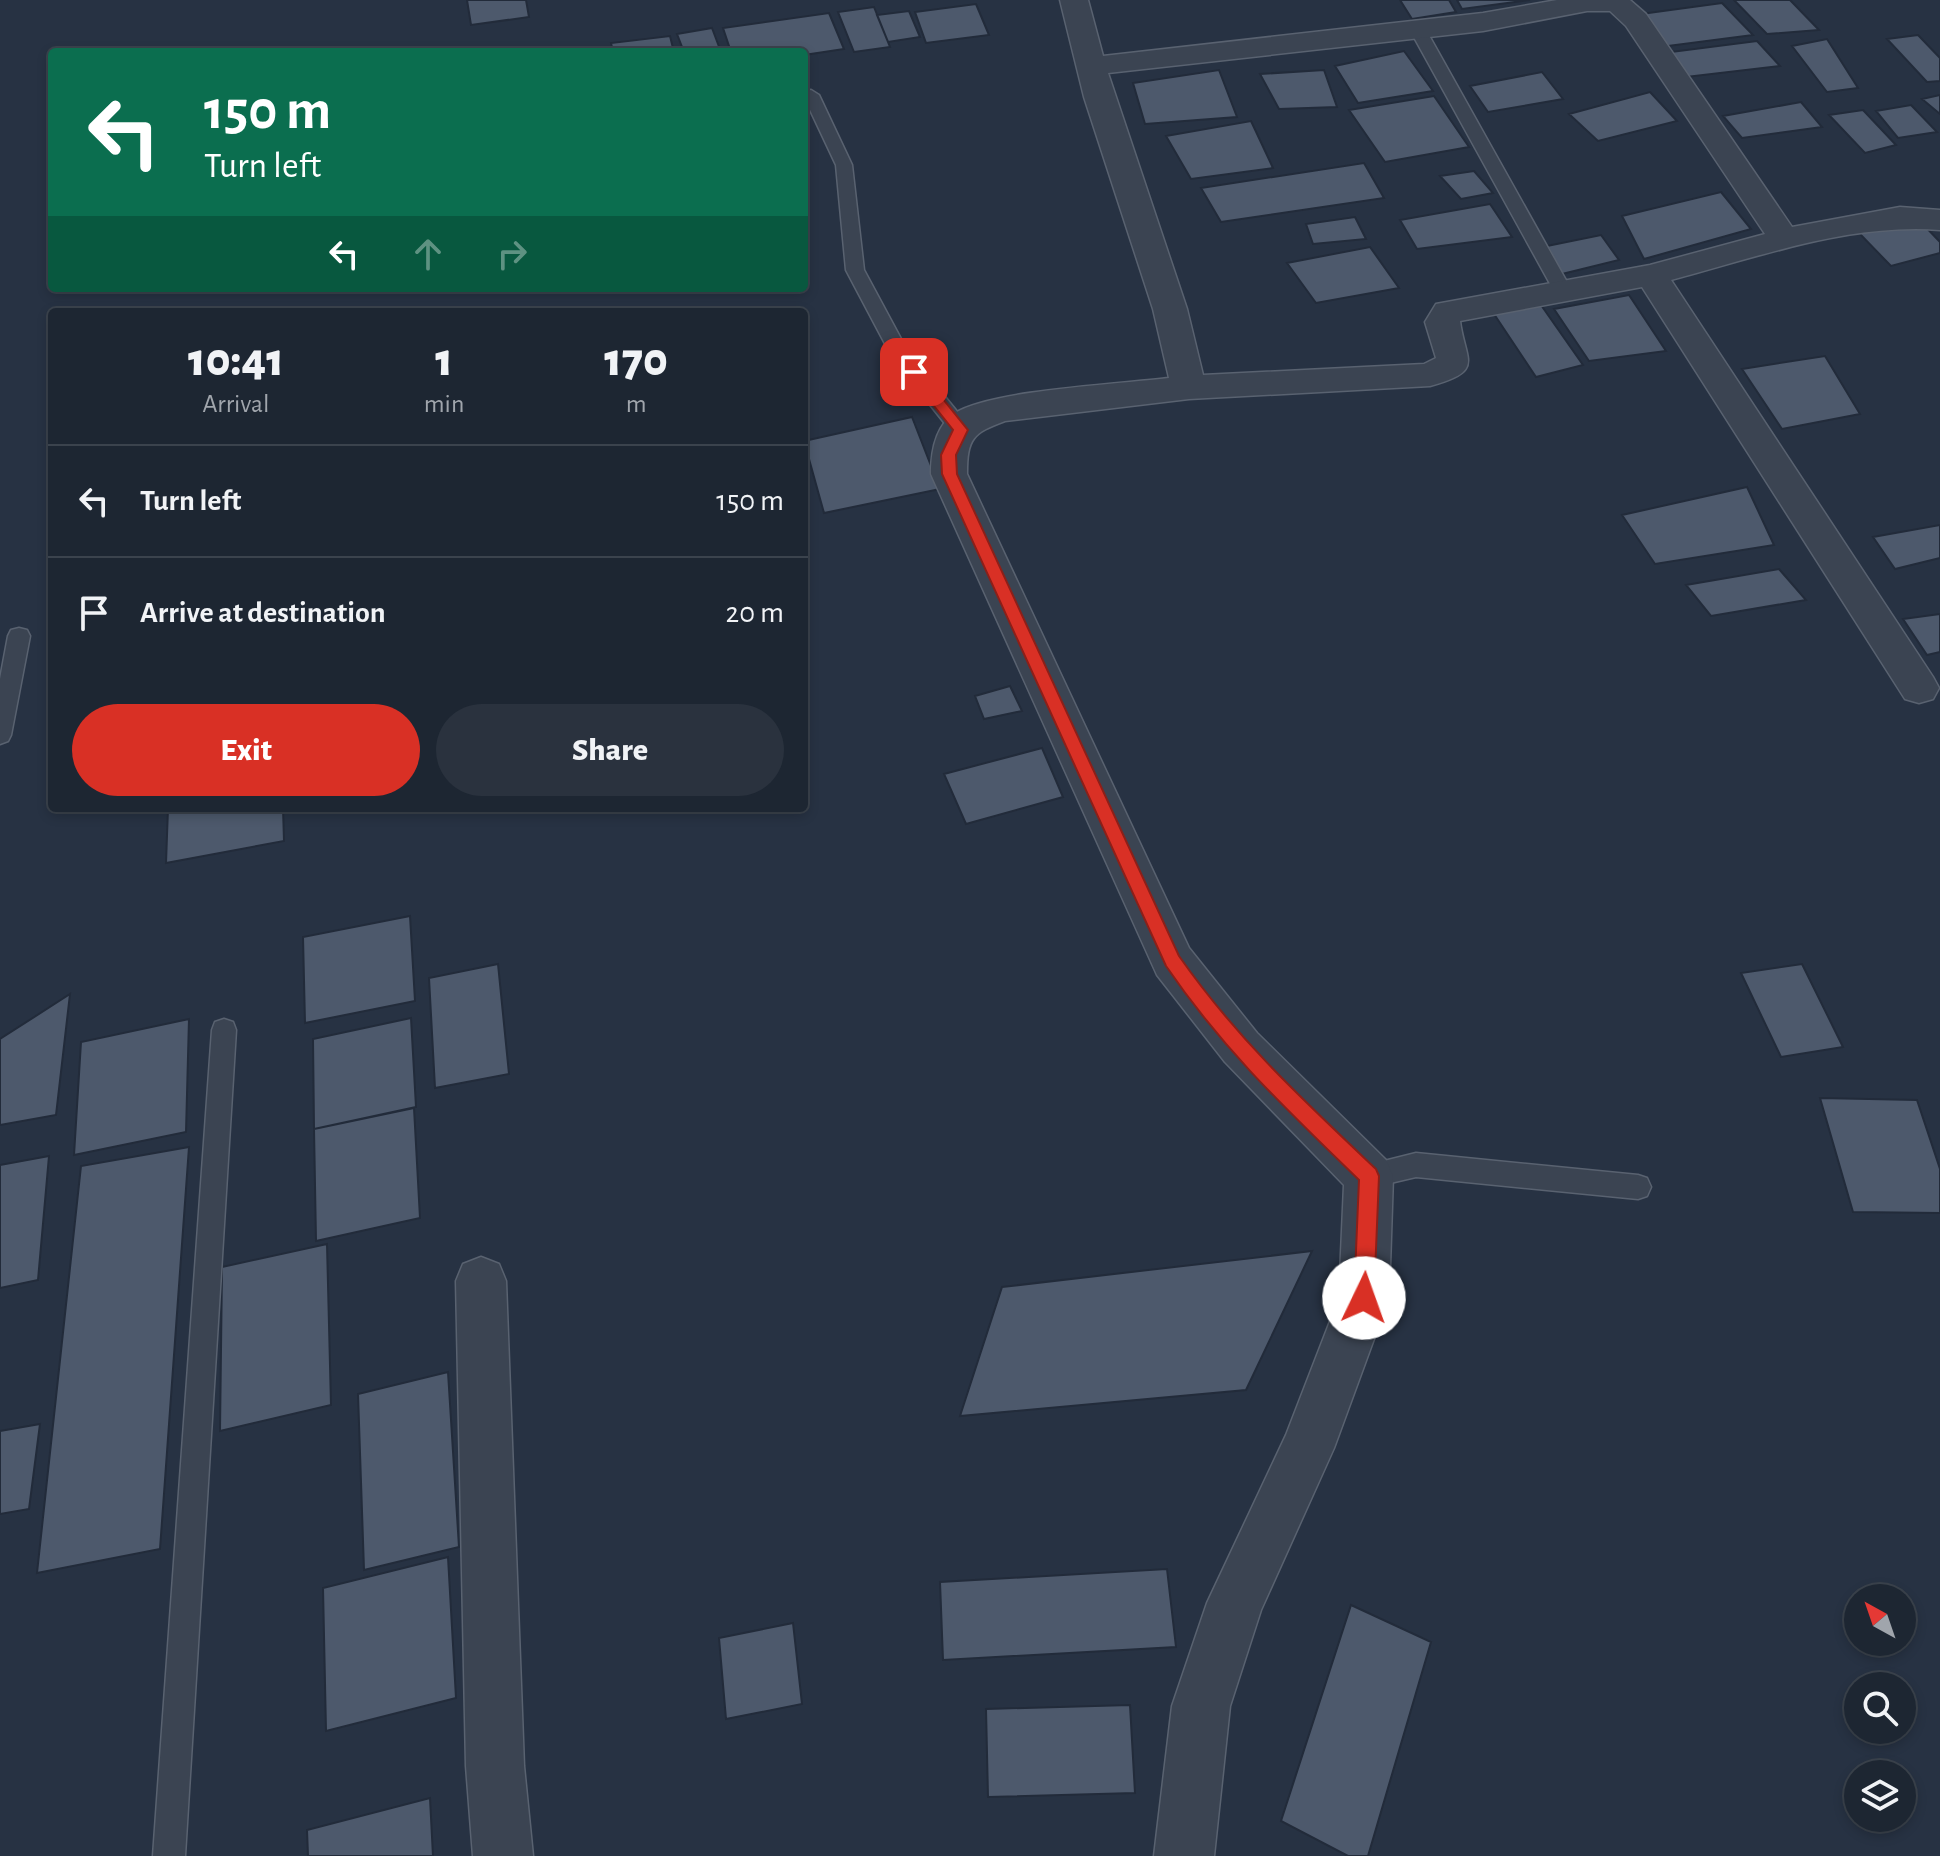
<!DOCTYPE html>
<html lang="en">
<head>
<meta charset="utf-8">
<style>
  body { margin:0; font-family:"Alegreya Sans",sans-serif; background:#2a323e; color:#f1f3f6; height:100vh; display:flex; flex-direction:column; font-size:30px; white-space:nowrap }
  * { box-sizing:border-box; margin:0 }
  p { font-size:26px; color:#a0a5ac }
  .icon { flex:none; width:44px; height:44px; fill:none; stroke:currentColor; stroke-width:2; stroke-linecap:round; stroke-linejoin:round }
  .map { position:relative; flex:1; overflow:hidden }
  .details { position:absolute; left:48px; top:308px; width:760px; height:504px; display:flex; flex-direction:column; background:#1d2632; border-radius:8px; box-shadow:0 4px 12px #0003,0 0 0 2px #3b434d }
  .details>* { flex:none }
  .guide { position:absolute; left:48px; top:48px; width:760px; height:244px; border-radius:8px; box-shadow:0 4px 12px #0003,0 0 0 2px #3b434d; background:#0b6e4f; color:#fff; overflow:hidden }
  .needle { width:52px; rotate:320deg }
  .tools { position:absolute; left:1844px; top:1584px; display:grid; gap:16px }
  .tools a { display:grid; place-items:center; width:72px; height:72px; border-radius:50%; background:#1d2632; box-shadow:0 4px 12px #0003,0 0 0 2px #3b434d; font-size:40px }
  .pin { position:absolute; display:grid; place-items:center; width:68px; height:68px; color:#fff; margin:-34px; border-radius:16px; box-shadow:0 4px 12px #0006 }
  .me { position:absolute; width:88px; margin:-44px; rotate:3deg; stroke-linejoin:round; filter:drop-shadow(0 0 6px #0008) }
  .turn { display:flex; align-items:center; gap:28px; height:168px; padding:0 24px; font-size:36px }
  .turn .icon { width:104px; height:104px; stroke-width:2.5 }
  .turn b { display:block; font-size:56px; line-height:68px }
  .lanes { display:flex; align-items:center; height:76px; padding:0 24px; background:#0003; justify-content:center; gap:40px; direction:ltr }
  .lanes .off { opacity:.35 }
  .eta { display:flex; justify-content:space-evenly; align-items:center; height:136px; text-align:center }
  .eta b { font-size:48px; font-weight:800; line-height:56px }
  .action { display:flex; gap:16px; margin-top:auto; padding:16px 24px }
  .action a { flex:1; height:92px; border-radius:48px; background:#d93025; color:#fff; font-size:32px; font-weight:800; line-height:92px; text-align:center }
  .action a+a { background:#2a323e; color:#f1f3f6 }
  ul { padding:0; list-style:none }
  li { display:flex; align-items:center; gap:24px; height:112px; padding:0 24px; border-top:2px solid #3b434d }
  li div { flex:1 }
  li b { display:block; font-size:30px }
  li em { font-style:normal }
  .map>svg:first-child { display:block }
  .building { fill:#4d596c; stroke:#222b3a; stroke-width:2 }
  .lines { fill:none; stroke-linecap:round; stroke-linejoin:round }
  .service-casing { stroke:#596270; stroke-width:3 }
  .minor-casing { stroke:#596270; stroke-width:3 }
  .service { fill:#3b4452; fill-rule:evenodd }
  .minor { fill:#3b4452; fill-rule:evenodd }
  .route { fill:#d93025; stroke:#8d1f18; stroke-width:2 }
</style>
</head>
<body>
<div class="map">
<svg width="1940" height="1856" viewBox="0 0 1940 1856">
  <rect width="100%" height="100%" fill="#273243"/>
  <!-- building -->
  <path class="building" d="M467,0h59l3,17 -58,8z
    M1400,0h49l7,12 -44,7z
    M1457,0h73l-68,9z
    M1734,0h56l29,30 -52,4z
    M1722,3l31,32 -85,11 -27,-32z
    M976,4l13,31 -63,8 -11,-31z
    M874,7l16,40 -36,5 -16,-40z
    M909,11l11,26 -32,5 -11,-27z
    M829,13l15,36 -40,6v-3h-73l-8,-24z
    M712,28l9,24h-37l-7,-18z
    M1918,35l22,23v23l-13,1 -40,-43z
    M670,36l4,16h-61l-2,-9z
    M1827,39l31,49 -31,4 -35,-46z
    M1757,41l23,25 -94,11 -15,-25z
    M1404,51l29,40 -75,12 -23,-37z
    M1219,70l18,47 -92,7 -12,-41z
    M1324,70l13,37 -58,2 -19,-35z
    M1542,72l21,27 -75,13 -18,-26z
    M1650,92l27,29 -79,20 -29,-27z
    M1940,95v19l-18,-15z
    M1434,96l35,51 -84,15 -36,-52z
    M1801,102l21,25 -80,11 -19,-22z
    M1911,105l26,27 -39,6 -22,-27z
    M1863,110l33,35 -31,8 -36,-38z
    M1251,121l22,47 -82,11 -25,-43z
    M1364,163l20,35 -163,24 -20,-34z
    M1474,171l19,22 -32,6 -21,-23z
    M1721,192l30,37 -107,30 -22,-43z
    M1490,204l22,33 -95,12 -17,-29z
    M1355,217l11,22 -53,5 -7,-20z
    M1920,221l20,21v11l-49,13 -32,-33z
    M1601,235l18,25 -57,14 -15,-28z
    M1370,247l29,41 -83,15 -29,-40z
    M1629,295l37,56 -77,10 -35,-52z
    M1541,305l42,60 -47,12 -42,-63z
    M1825,356l35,58 -78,15 -40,-60z
    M912,417l28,72 -116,24 -20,-72z
    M1747,487l27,58 -119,19 -33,-49z
    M1940,525v33l-45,11 -22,-32z
    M1779,569l27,31 -95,16 -25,-31z
    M1940,614v38l-13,3 -24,-36z
    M1010,686l12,25 -38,8 -9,-23z
    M1042,748l21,49 -97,27 -22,-50z
    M168,808h115l1,33 -118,22z
    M410,916l5,85 -110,22 -2,-86z
    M498,964l11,110 -74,14 -6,-110z
    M1802,964l41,83 -62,10 -40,-84z
    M70,994l-14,121 -56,10v-86z
    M411,1018l5,89 -102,22 -1,-90z
    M189,1019l-3,113 -112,23 7,-113z
    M1820,1098l97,2 23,69v44l-87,-1z
    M414,1108l6,110 -104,23 -2,-112z
    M189,1147l-29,402 -123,24 44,-407z
    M49,1156l-11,124 -38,8v-123z
    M327,1244l4,161 -111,26 2,-164z
    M1312,1251l-66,139 -286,26 42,-129z
    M448,1372l11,175 -95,23 -6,-176z
    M40,1424l-11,85 -29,5v-83z
    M448,1557l8,141 -130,33 -3,-143z
    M1167,1569l9,78 -233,13 -3,-78z
    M1351,1605l80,37 -63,214h-20l-67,-35z
    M793,1623l9,81 -76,15 -7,-81z
    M1130,1705l5,88 -147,4 -2,-88z
    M430,1798l3,58h-125l-1,-26z"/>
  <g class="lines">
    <defs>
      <path id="service" d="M1418,25l8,5 146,261 -3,4h-12l-3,-4 -144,-261z
        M811,90l8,5 33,70 12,105 43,80 61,75 3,5 -3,5h-14l-62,-78 -46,-87 -10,-105 -32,-68 1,-5z
        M19,628l8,2 3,6 -19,99 -3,6 -8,3v-65l8,-43 3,-6z
        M224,1019l9,3 3,8 -51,826h-32l59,-826 3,-8z
        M1416,1153l222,22 9,3 4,9 -4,9 -9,3 -222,-22 -47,11 -9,-3 -4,-9 4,-9z"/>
      <path id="minor" d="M1060,0h28l15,56 380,-43 74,-13h73l16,14 146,213 108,-20 40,3v20c-90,-7 -183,27 -269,50l262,397 6,11 -6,11 -14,4 -14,-4 -263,-412 -182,34c5,40 26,50 -30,65l-241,13 -184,22c-32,12 -38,17 -38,53l222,474 68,85 129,127 7,16 -4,122 -55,150 -73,162 -31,96 -16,150h-60l18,-150 35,-103 79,-168 53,-137 5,-113 -119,-123 -68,-87 -226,-501c0,-21 4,-48 24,-61 38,-23 165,-29 214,-35l-16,-69 -69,-212zM1587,11h23l16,15 139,208 -115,31 -214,39 -11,18 11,36 -12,6 -221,11 -16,-66 -79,-236 375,-42z
        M481,1257l18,7 7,17 18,485 9,90h-60l-7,-90 -10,-485 7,-17z"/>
    </defs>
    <!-- service casing -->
    <use href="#service" class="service-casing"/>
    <!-- minor casing -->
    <use href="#minor" class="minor-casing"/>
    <!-- service -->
    <use href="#service" class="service"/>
    <!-- minor -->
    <use href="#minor" class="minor"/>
  </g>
  <!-- route -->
  <path class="route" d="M914,367l5,2 49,61 -12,25 1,19 222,482c59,84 123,143 197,213l3,7 -5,122 -3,7 -7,3 -7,-3 -3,-7 5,-118c-73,-71 -135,-129 -193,-214l-224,-492 -1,-19 12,-25 -46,-58z"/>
</svg>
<div class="tools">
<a><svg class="needle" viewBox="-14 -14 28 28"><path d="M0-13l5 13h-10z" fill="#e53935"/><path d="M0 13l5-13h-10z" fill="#a0a5ac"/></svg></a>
<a><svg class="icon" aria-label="search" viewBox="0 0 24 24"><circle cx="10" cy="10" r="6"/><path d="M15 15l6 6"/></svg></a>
<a><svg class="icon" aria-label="layers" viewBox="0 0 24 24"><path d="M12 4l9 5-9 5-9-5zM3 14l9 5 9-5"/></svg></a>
</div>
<div class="pin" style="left:914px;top:372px;background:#d93025"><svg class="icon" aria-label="arrive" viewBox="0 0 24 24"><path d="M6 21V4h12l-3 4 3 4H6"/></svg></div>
<svg class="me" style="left:1364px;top:1298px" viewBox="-20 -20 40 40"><circle r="19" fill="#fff"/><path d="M0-13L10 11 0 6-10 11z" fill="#d93025"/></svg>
<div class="guide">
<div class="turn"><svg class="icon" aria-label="left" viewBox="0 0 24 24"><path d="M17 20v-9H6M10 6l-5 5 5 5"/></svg><div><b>150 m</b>Turn left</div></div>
<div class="lanes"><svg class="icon" aria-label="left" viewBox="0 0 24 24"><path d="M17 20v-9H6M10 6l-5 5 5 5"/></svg><svg class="icon off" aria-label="ahead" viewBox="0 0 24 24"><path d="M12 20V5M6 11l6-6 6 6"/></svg><svg class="icon off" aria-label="right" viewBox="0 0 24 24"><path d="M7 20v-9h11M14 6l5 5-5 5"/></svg></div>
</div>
<section class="details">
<div class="eta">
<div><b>10:41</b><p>Arrival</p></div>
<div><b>1</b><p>min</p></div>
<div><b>170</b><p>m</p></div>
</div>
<ul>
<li><svg class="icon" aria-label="left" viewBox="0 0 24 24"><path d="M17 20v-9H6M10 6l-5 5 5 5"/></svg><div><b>Turn left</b></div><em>150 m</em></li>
<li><svg class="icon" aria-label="arrive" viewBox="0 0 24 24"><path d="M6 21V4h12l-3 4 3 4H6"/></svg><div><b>Arrive at destination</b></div><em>20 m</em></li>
</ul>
<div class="action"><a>Exit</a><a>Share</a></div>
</section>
</div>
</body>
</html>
